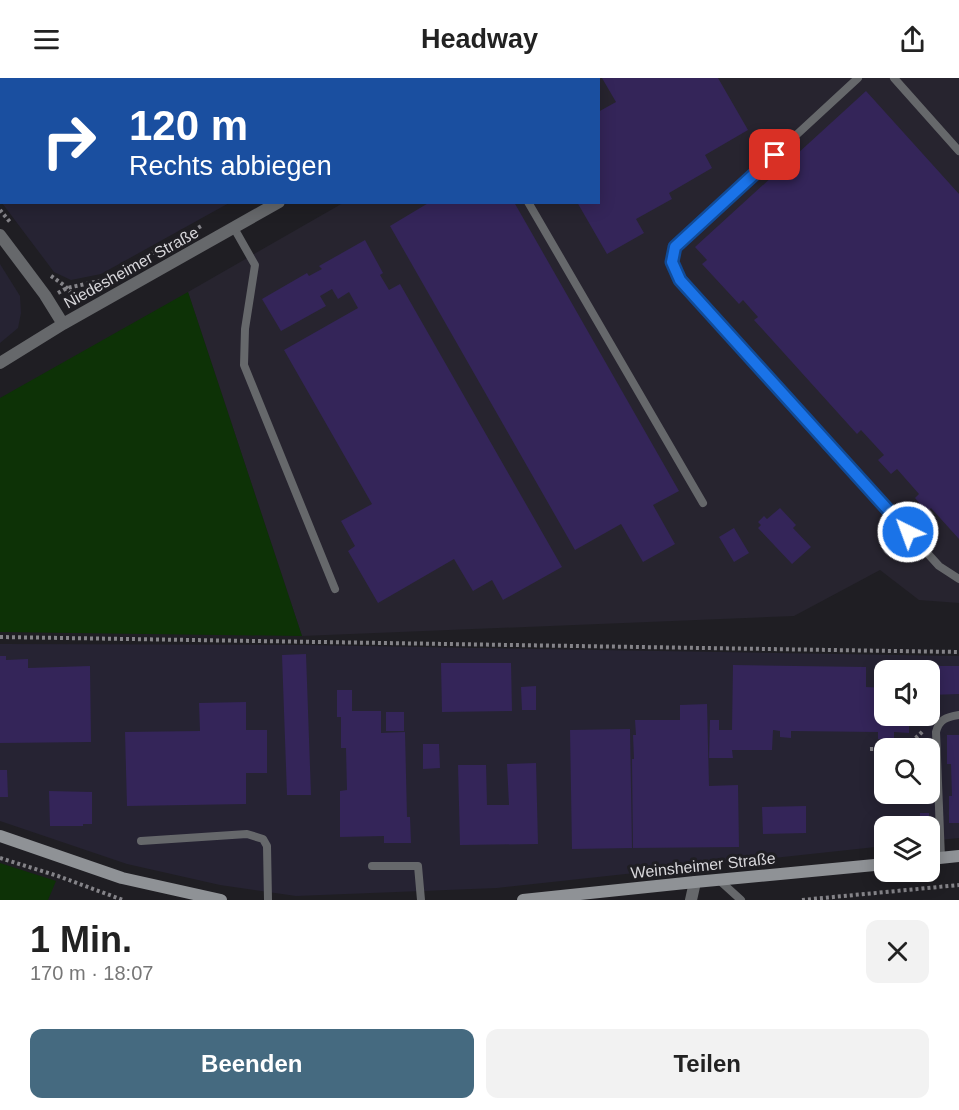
<!DOCTYPE html>
<html lang="de">
<head>
<meta charset="utf-8">
<style>
  body { margin:0; font-family:Helvetica,sans-serif; background:#f2f2f2; color:#222; height:100vh; display:flex; flex-direction:column; font-size:22px; white-space:nowrap }
  * { box-sizing:border-box; margin:0 }
  p { font-size:20px; color:#767676 }
  .icon { flex:none; width:33px; height:33px; fill:none; stroke:currentColor; stroke-width:2; stroke-linecap:round; stroke-linejoin:round }
  .map { position:relative; height:822px; overflow:hidden }
  .drawer { display:flex; flex-direction:column; background:#fff; flex:1 }
  .drawer>* { flex:none }
  .hud { position:absolute; left:0px; top:0px; width:600px; height:126px; box-shadow:0 3px 15px #0003; background:#1a4fa0; color:#fff; overflow:hidden }
  .controls { position:absolute; left:874px; top:582px; display:grid; gap:12px }
  .controls a { display:grid; place-items:center; width:66px; height:66px; border-radius:12px; background:#fff; box-shadow:0 3px 15px #0003; font-size:30px }
  .pin { position:absolute; display:grid; place-items:center; width:51px; height:51px; color:#fff; margin:-26px; border-radius:12px; box-shadow:0 3px 9px #0006 }
  .me { position:absolute; width:66px; margin:-33px; rotate:318deg; stroke-linejoin:round; filter:drop-shadow(0 0 4px #0008) }
  .turn { display:flex; align-items:center; gap:21px; height:126px; padding:0 30px; font-size:27px }
  .turn .icon { width:78px; height:78px; stroke-width:2.5 }
  .turn b { display:block; font-size:42px; line-height:51px }
  .round { display:grid; place-items:center; flex:none; width:63px; height:63px; border-radius:12px; background:#f2f2f2 }
  .headline { display:flex; align-items:center; justify-content:space-between; height:102px; padding:0 30px }
  h1 { font-size:36px; font-weight:700; line-height:45px }
  .action { display:flex; gap:12px; margin-top:auto; padding:12px 30px }
  .action a { flex:1; height:69px; border-radius:12px; background:#456a80; color:#fff; font-size:24px; font-weight:700; line-height:69px; text-align:center }
  .action a+a { background:#f2f2f2; color:#222 }
  header { display:flex; justify-content:space-between; align-items:center; height:78px; padding:0 30px; background:#fff; font-size:27px; font-weight:700 }
  .map>svg:first-child { display:block }
  .commercial { fill:#262333; fill-rule:evenodd }
  .built { fill:#27242f }
  .green { fill:#0d3206 }
  .building { fill:#342559 }
  .lines { fill:none; stroke-linecap:round; stroke-linejoin:round }
  .path { stroke:#848388; stroke-width:4; stroke-dasharray:3 3; stroke-linecap:butt }
  .service { stroke:#66686b; stroke-width:8 }
  .minor { stroke:#66686b; stroke-width:12 }
  .secondary { stroke:#8f9296; stroke-width:12 }
  .route-casing { stroke:#114b97; stroke-width:15 }
  .route { stroke:#1a73e8; stroke-width:10 }
  .labels { text-anchor:middle; stroke-width:6; stroke-linejoin:round; paint-order:stroke }
  .street-label { font-size:16px; fill:#d8d7db; stroke:#1f1e23 }
</style>
</head>
<body>
<header><svg class="icon" aria-label="menu" viewBox="0 0 24 24"><path d="M4 6h16M4 12h16M4 18h16"/></svg>Headway<svg class="icon" aria-label="share" viewBox="0 0 24 24"><path d="M12 15V3M7 8l5-5 5 5M5 13v7h14v-7"/></svg></header>
<div class="map">
<svg width="959" height="822" viewBox="0 0 959 822">
  <rect width="100%" height="100%" fill="#1f1e23"/>
  <!-- commercial -->
  <path class="commercial" d="M0,0h441l-3,2h-436l-1,121 -1,-2z
    M2,125h227l-128,71 -30,6 -17,-8z
    M0,186l20,32 1,17 -3,15 -18,15z
    M0,566l306,1 653,11v182l-29,3v-15h-45v20l-388,42 -201,8 -76,-11 -93,-21 -127,-43zM885,592h45v46h-45zM885,670h45v46h-45z"/>
  <!-- built -->
  <path class="built" d="M559,0h400v525l-40,-3 -39,-30 -86,46 -492,20 -114,-344 155,-89 255,-1v-122l-41,-1z"/>
  <!-- green -->
  <path class="green" d="M188,214l114,344 -302,-4v-234z
    M0,785l56,18 -8,19h-48z"/>
  <!-- building -->
  <path class="building" d="M602,0h116l30,52 -43,25 7,13 -43,25 3,6 -36,20 8,14 -37,21 -30,-52h21v-90l18,-10z
    M866,13l93,103v345l-28,-31 -4,4 -12,-14 4,-4 -22,-25 -6,5 -13,-14 6,-5 -23,-25 -4,4 -103,-114 4,-3 -15,-17 -4,4 -37,-40 5,-4 -12,-13z
    M430,124h84l165,289 -26,14 22,39 -32,18 -22,-38 -46,26 -185,-324z
    M365,162l18,33 -3,2 9,15 11,-6 162,283 -59,33 -11,-20 -19,11 -19,-32 -76,44 -30,-52 7,-5 -14,-25 31,-17 -88,-154 74,-42 -9,-16 -11,7 -6,-10 -12,7 6,10 -45,25 -19,-32 45,-26 2,3 13,-7 -3,-3z
    M780,430l16,17 -3,3 18,19 -19,17 -34,-36 3,-3 -3,-3 6,-6 3,3z
    M734,450l15,25 -15,9 -15,-25z
    M306,576l5,141h-24l-5,-140z
    M0,578h6v4l22,-1v9l62,-2 1,76 -91,1z
    M441,585h70l1,48 -70,1z
    M733,587l133,2v20l19,1v28h24v17l-15,-1v7h-16v-7l-87,-1v7l-11,-1v-6l-7,-1 -1,20h-40l1,8h-24l1,-38h9v10h13z
    M929,588h30v28l-29,1z
    M536,608v24h-14l-1,-23z
    M337,612h15v21h29v22l24,-1 2,85h3l1,26h-27v-7l-44,1v-46l7,-1 -1,-42h-5v-31h-4z
    M246,624v28h21v43h-21v31l-119,2 -2,-74 75,-1 -1,-28z
    M707,626l2,82 29,-1 1,62 -106,1 -1,-89h2l-1,-24h3l-1,-15h45v-15z
    M386,634h18v19h-18z
    M630,651l2,119 -60,1 -2,-119z
    M947,657h12v88h-10v-27h3l-1,-32h-4z
    M423,666h16l1,24 -17,1z
    M536,685l2,81 -78,1 -2,-80h28l1,40h22l-2,-41z
    M0,692h7l1,27h-8z
    M49,713l43,1v32h-9v2h-33z
    M806,728v27l-43,1 -1,-27z
    M920,735h9v13h-9z"/>
  <g class="lines">
    <!-- path -->
    <path class="path" d="M442,2l3,-2
      M0,132l10,12
      M51,198l14,10 12,13
      M58,215l9,-5 37,-8 99,-55
      M0,559l959,15
      M870,671c24,-1 35,1 53,-18
      M0,780l58,18 65,24
      M802,822l157,-15"/>
    <!-- service -->
    <path class="service" d="M206,0l1,2
      M858,0l-183,169 -3,16 8,17 259,286 20,13
      M894,0l65,73
      M358,2l3,-2
      M528,124l175,301
      M234,150l21,37 -10,64 -1,36 91,224
      M141,763l106,-7 16,5 4,7 1,54
      M941,780l-5,-126c3,-13 11,-15 23,-17
      M372,788h46l3,34
      M719,802l22,20"/>
    <!-- minor -->
    <path class="minor" d="M496,2l2,-2
      M0,157l45,60 18,29
      M0,285l63,-39 216,-122
      M691,822l4,-18"/>
    <!-- secondary -->
    <path class="secondary" d="M0,758l122,42 99,22
      M930,781l29,-3
      M523,822l172,-18 190,-18"/>
  </g>
  <g class="lines">
    <defs>
      <path id="route" d="M775,77l-100,92 -3,15 8,18 228,252"/>
    </defs>
    <!-- route casing -->
    <use href="#route" class="route-casing"/>
    <!-- route -->
    <use href="#route" class="route"/>
  </g>
  <g class="labels">
    <!-- street labels -->
    <g class="street-label">
      <text transform="translate(131 189) rotate(-29)" y="6">Niedesheimer Straße</text>
      <text transform="translate(703 787) rotate(-6)" y="6">Weinsheimer Straße</text>
    </g>
  </g>
</svg>
<div class="controls">
<a><svg class="icon" aria-label="sound" viewBox="0 0 24 24"><path d="M4 9h4l5-4v14l-5-4H4zM17 9q2 3 0 6"/></svg></a>
<a><svg class="icon" aria-label="search" viewBox="0 0 24 24"><circle cx="10" cy="10" r="6"/><path d="M15 15l6 6"/></svg></a>
<a><svg class="icon" aria-label="layers" viewBox="0 0 24 24"><path d="M12 4l9 5-9 5-9-5zM3 14l9 5 9-5"/></svg></a>
</div>
<div class="pin" style="left:775px;top:77px;background:#d93025"><svg class="icon" aria-label="arrive" viewBox="0 0 24 24"><path d="M6 21V4h12l-3 4 3 4H6"/></svg></div>
<svg class="me" style="left:908px;top:454px" viewBox="-20 -20 40 40"><circle r="17" fill="#1a73e8" stroke="#fff" stroke-width="3"/><path d="M0-11L8 9 0 5-8 9z" fill="#fff"/></svg>
<div class="hud">
<div class="turn"><svg class="icon" aria-label="right" viewBox="0 0 24 24"><path d="M7 20v-9h11M14 6l5 5-5 5"/></svg><div><b>120 m</b>Rechts abbiegen</div></div>
</div>
</div>
<section class="drawer">
<div class="headline"><div><h1>1 Min.</h1><p>170 m · 18:07</p></div><a class="round"><svg class="icon" aria-label="close" viewBox="0 0 24 24"><path d="M6 6l12 12M18 6L6 18"/></svg></a></div>
<div class="action"><a>Beenden</a><a>Teilen</a></div>
</section>
</body>
</html>
